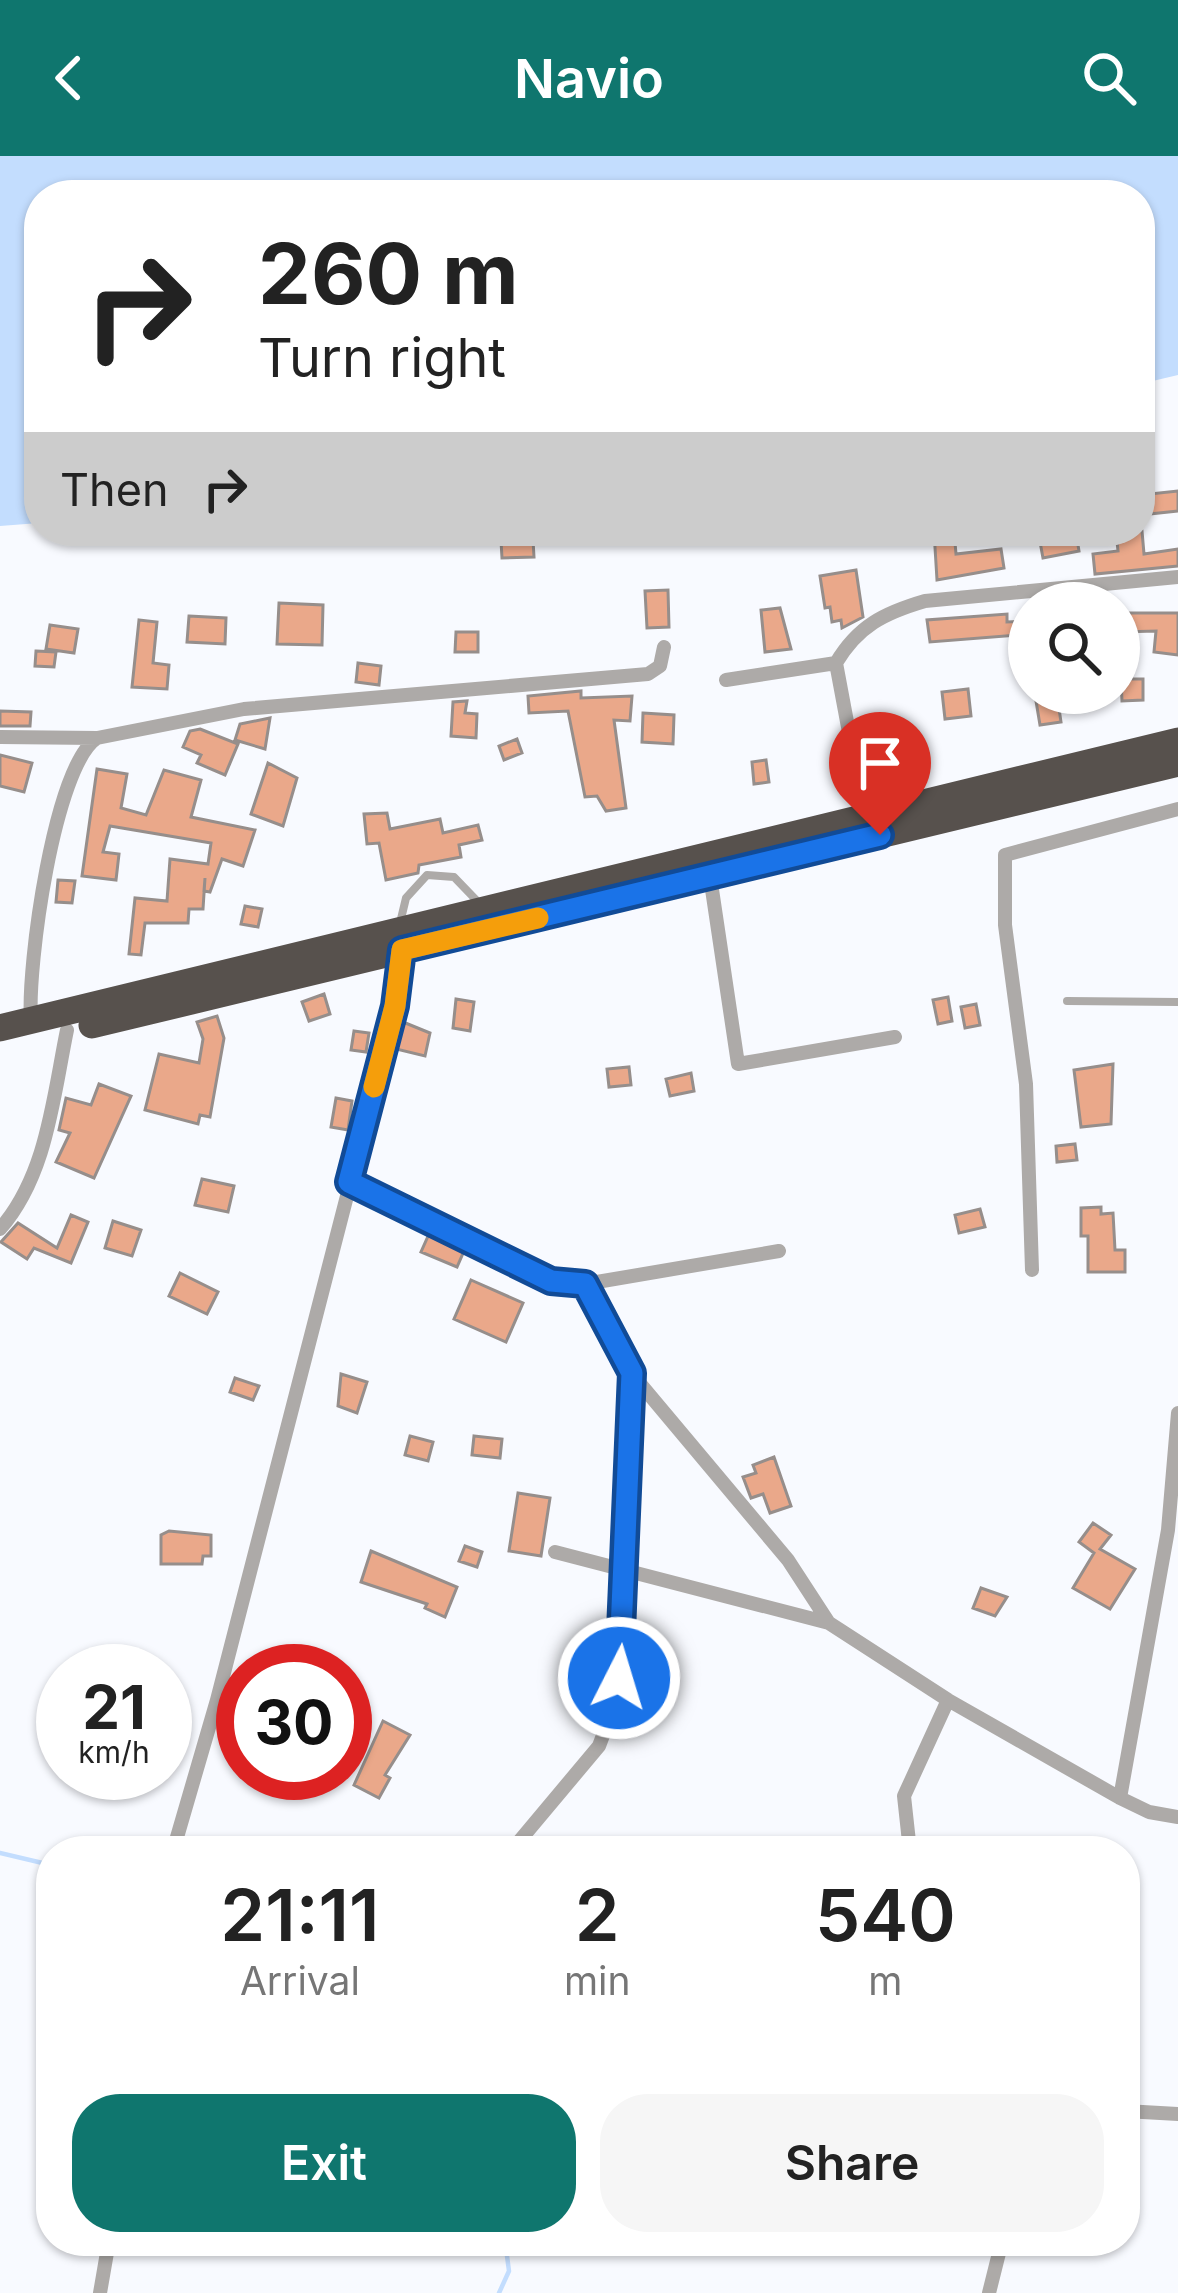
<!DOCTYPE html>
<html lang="en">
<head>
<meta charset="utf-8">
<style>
  body { margin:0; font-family:Inter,sans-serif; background:#f6f6f6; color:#222; height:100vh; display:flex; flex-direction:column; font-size:45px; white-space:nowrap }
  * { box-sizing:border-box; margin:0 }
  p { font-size:39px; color:#767676 }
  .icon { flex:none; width:66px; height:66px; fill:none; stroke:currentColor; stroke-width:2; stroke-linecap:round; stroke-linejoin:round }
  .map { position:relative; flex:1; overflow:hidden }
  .drawer { position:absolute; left:36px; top:1680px; width:1104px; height:420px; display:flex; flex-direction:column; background:#fff; border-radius:48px; box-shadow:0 3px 9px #0004 }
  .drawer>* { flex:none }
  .banner { position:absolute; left:24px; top:24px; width:1131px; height:366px; border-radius:48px; box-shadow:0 3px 9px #0004; background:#fff; color:#222; overflow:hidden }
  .tools { position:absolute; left:1008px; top:426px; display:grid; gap:24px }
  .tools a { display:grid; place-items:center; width:132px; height:132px; border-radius:50%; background:#fff; box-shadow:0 3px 9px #0004; font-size:60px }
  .speed { position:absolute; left:36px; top:1488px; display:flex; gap:24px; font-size:60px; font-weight:700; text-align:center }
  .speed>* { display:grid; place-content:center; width:156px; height:156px; border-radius:50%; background:#fff; box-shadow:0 3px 9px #0004; line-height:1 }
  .speed small { font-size:30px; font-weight:400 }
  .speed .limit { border:18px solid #d22; background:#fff; color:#111 }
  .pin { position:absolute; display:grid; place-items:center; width:102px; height:102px; color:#fff; margin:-123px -51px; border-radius:50% 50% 50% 0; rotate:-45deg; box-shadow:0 0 12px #0007 }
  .pin .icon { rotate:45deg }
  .me { position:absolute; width:132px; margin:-66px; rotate:5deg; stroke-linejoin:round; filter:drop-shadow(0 0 9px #0008) }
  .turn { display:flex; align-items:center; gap:42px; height:252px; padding:0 36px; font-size:54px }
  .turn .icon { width:156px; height:156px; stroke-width:2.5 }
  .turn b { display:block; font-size:84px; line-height:102px }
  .then { display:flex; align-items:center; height:114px; padding:0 36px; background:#0003; gap:24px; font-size:45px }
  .eta { display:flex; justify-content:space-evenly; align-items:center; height:204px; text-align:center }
  .eta b { font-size:72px; font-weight:600; line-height:84px }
  .cta { display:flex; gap:24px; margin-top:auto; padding:24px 36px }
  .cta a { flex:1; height:138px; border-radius:48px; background:#0f766e; color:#fff; font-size:48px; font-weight:600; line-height:138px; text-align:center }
  .cta a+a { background:#f6f6f6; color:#222 }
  header { display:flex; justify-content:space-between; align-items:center; height:156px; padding:0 36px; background:#0f766e; color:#fff; font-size:54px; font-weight:600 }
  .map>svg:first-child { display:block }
  .water { fill:#c3ddfe }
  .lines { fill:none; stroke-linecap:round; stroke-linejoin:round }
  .stream { stroke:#c3ddfe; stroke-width:4.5 }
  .building { fill:#eaa88a; stroke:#968e8b; stroke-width:3 }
  .lane { stroke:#adaaa8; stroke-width:8 }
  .street { stroke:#adaaa8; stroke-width:14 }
  .highway { stroke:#57514d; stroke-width:27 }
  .route-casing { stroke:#114b97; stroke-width:30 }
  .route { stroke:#1a73e8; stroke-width:21 }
  .slow { stroke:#f59e0b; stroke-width:21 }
</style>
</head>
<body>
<header><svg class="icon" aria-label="back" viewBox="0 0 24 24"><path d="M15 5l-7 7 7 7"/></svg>Navio<svg class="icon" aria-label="search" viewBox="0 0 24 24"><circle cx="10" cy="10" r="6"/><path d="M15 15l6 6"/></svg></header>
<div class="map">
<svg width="1178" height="2137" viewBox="0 0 1178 2137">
  <rect width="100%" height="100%" fill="#f8faff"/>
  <!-- water -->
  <path class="water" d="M0,0h1178v219l-38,9v-189h-1101v328l-39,3z"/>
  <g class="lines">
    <!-- stream -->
    <path class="stream" d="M0,1697l51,12
      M499,2137l10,-22 -4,-30"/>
  </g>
  <!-- building -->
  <path class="building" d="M1178,335v20l-38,4v-20z
    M934,375h20l2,23 45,-5 3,19 -67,12z
    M1038,375l38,2 3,18 -36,7z
    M1116,375h26l2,23 34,-5v17l-83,8 -2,-20 25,-3z
    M533,384l1,17 -32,1 -1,-17z
    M856,414l7,47 -21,11 -1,-8 -9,2 -2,-15 -5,1 -5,-32z
    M668,434l1,37 -22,1 -2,-37z
    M279,447l44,2 -1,40 -45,-1z
    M780,452l11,41 -26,3 -4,-42z
    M1120,457h58v42l-24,-3 2,-21 -36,1z
    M1007,458v8l22,-1v13l-99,8 -3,-22z
    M189,460l37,2 -1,26 -38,-2z
    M139,464l18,2 -4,41 16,2 -2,24 -35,-2z
    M50,469l28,4 -4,24 -28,-4z
    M456,476h22v20h-23z
    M36,495l20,1 -2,15 -19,-1z
    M358,507l23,3 -2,19 -23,-3z
    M1121,523h22v21l-21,1z
    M968,533l3,27 -26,3 -3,-27z
    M581,535v7l51,-2 -2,25 -16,-1 12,88 -20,3 -9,-15 -12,1 -17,-86 -39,2 -1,-17z
    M1052,537l5,2 4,27 -21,3 -5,-30z
    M467,545l-2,12 12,1 -1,24 -25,-2 2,-34z
    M0,555l31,1 -1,14h-30z
    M643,557l31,2 -1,29 -31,-2z
    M270,562l-5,31 -30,-9 5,-16z
    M200,573l38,15 -13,31 -28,-12 4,-8 -18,-8 7,-16z
    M517,583l5,14 -18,7 -5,-14z
    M0,599l32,8 -8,29 -24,-6z
    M766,604l3,22 -15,2 -2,-22z
    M268,607l29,15 -14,48 -32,-12z
    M97,613l30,5 -6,34 25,7 18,-45 37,10 -10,37 64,13 -12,36 -21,-7 -12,33 -6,-1 1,-13 -2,31h-14l-1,14h-43l-4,32 -12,-1 6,-56 32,3 3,-42 38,5 3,-21 -101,-17 -7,26 16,2 -3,26 -34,-4z
    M387,657l3,16 50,-10 3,14 35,-8 4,15 -23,5 2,12 -42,8 -1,8 -32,7 -7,-37 -12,1 -3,-30z
    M58,724l17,1 -3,22 -16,-1z
    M245,750l17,3 -4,18 -17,-3z
    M324,838l6,20 -21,7 -7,-19z
    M948,841l4,24 -14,3 -5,-24z
    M456,843l18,3 -4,29 -17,-3z
    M976,848l4,21 -15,3 -4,-21z
    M217,860l7,22 -14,79 -10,-2 -2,9 -53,-14 14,-56 40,9 4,-24 -6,-17z
    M403,866l27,11 -5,23 -29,-7z
    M354,875l15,2 -3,19 -15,-2z
    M1113,908l-2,60 -30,3 -7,-57z
    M629,911l2,18 -22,2 -2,-18z
    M691,917l3,18 -24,5 -4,-17z
    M99,928l32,12 -37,82 -38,-16 14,-29 -11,-3 7,-32 25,7z
    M336,942l16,3 -4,29 -17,-3z
    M1075,988l2,16 -20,2 -1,-16z
    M202,1023l32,7 -6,26 -33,-7z
    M1101,1051v7l12,-1 2,37h10v22h-37v-36h-7v-28z
    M980,1053l5,18 -26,6 -4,-18z
    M71,1059l17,7 -17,41 -37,-15 -7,11 -26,-17 17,-19 39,25z
    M113,1065l28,9 -9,26 -27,-8z
    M429,1078l35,17 -7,16 -36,-15z
    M180,1117l38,19 -11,22 -38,-18z
    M471,1124l52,23 -17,39 -52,-23z
    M341,1218l26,8 -10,31 -19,-7z
    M235,1222l24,8 -6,14 -23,-8z
    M410,1280l23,6 -5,19 -23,-6z
    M474,1280l28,3 -2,19 -28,-3z
    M774,1301l17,49 -21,7 -7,-19 -12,4 -8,-21 13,-4 -3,-8z
    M518,1337l32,5 -9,58 -32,-5z
    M1093,1367l18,12 -11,14 35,20 -25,40 -37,-21 21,-35 -15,-11z
    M169,1375l42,4v21h-8l-1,8h-41v-29z
    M465,1390l17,6 -5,15 -18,-6z
    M371,1395l86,36 -12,30 -20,-9 2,-4 -66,-22z
    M981,1432l26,9 -12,19 -22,-8z
    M383,1565l27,14 -25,40 5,3 -11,20 -25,-13z"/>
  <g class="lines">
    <!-- lane -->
    <path class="lane" d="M400,767l6,-25 21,-23 27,2 26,27
      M1067,845l111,1"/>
    <!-- street -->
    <path class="street" d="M726,524l110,-17
      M0,581l97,1
      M865,662l-29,-155c22,-37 48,-50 89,-62l253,-24
      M710,720l28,188 157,-27
      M31,864c-4,-53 23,-254 66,-282l147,-29 404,-35 12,-8 4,-19
      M349,1026l202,99 34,3 194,-33
      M0,1073c47,-54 53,-131 67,-199
      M1032,1114l-6,-186 -21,-159v-70l173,-46
      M632,1218l156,186 41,63
      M555,1396l274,71 119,77 172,98 29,14 29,5
      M1120,1642l48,-268 10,-117
      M173,1695l44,-151 179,-694 6,-59
      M511,1695l88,-105 15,-40 9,-55 2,-198 7,-79 -47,-90
      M910,1695l-6,-55 44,-96
      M1125,1955l53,3
      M100,2137l9,-52
      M989,2137l13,-52"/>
    <!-- highway -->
    <path class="highway" d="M92,869l1086,-262
      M0,872l1178,-287"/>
  </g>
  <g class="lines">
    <defs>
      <path id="route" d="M619,1522l13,-305 -47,-89 -34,-3 -202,-99 46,-176 7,-56 478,-115"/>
    </defs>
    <!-- route casing -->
    <use href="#route" class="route-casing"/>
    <!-- route -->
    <use href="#route" class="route"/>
    <!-- slow -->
    <path class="slow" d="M374,931l21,-81 7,-56 136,-32"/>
  </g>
</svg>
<div class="tools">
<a><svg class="icon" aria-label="search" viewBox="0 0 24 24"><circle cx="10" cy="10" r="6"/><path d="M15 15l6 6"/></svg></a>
</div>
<div class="speed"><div>21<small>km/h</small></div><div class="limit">30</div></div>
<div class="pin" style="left:880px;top:679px;background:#d93025"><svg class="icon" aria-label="arrive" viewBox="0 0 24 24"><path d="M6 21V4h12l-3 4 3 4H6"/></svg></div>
<svg class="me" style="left:619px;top:1522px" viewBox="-20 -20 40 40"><circle r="17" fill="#1a73e8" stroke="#fff" stroke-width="3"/><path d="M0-11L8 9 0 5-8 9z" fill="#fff"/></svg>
<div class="banner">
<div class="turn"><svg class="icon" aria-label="right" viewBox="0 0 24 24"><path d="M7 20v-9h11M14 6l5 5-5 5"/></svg><div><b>260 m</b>Turn right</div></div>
<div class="then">Then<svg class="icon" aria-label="right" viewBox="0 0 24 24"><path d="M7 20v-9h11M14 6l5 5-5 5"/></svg></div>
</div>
<section class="drawer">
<div class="eta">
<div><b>21:11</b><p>Arrival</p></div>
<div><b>2</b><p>min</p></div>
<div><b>540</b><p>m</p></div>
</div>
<div class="cta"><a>Exit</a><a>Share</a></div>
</section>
</div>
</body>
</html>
